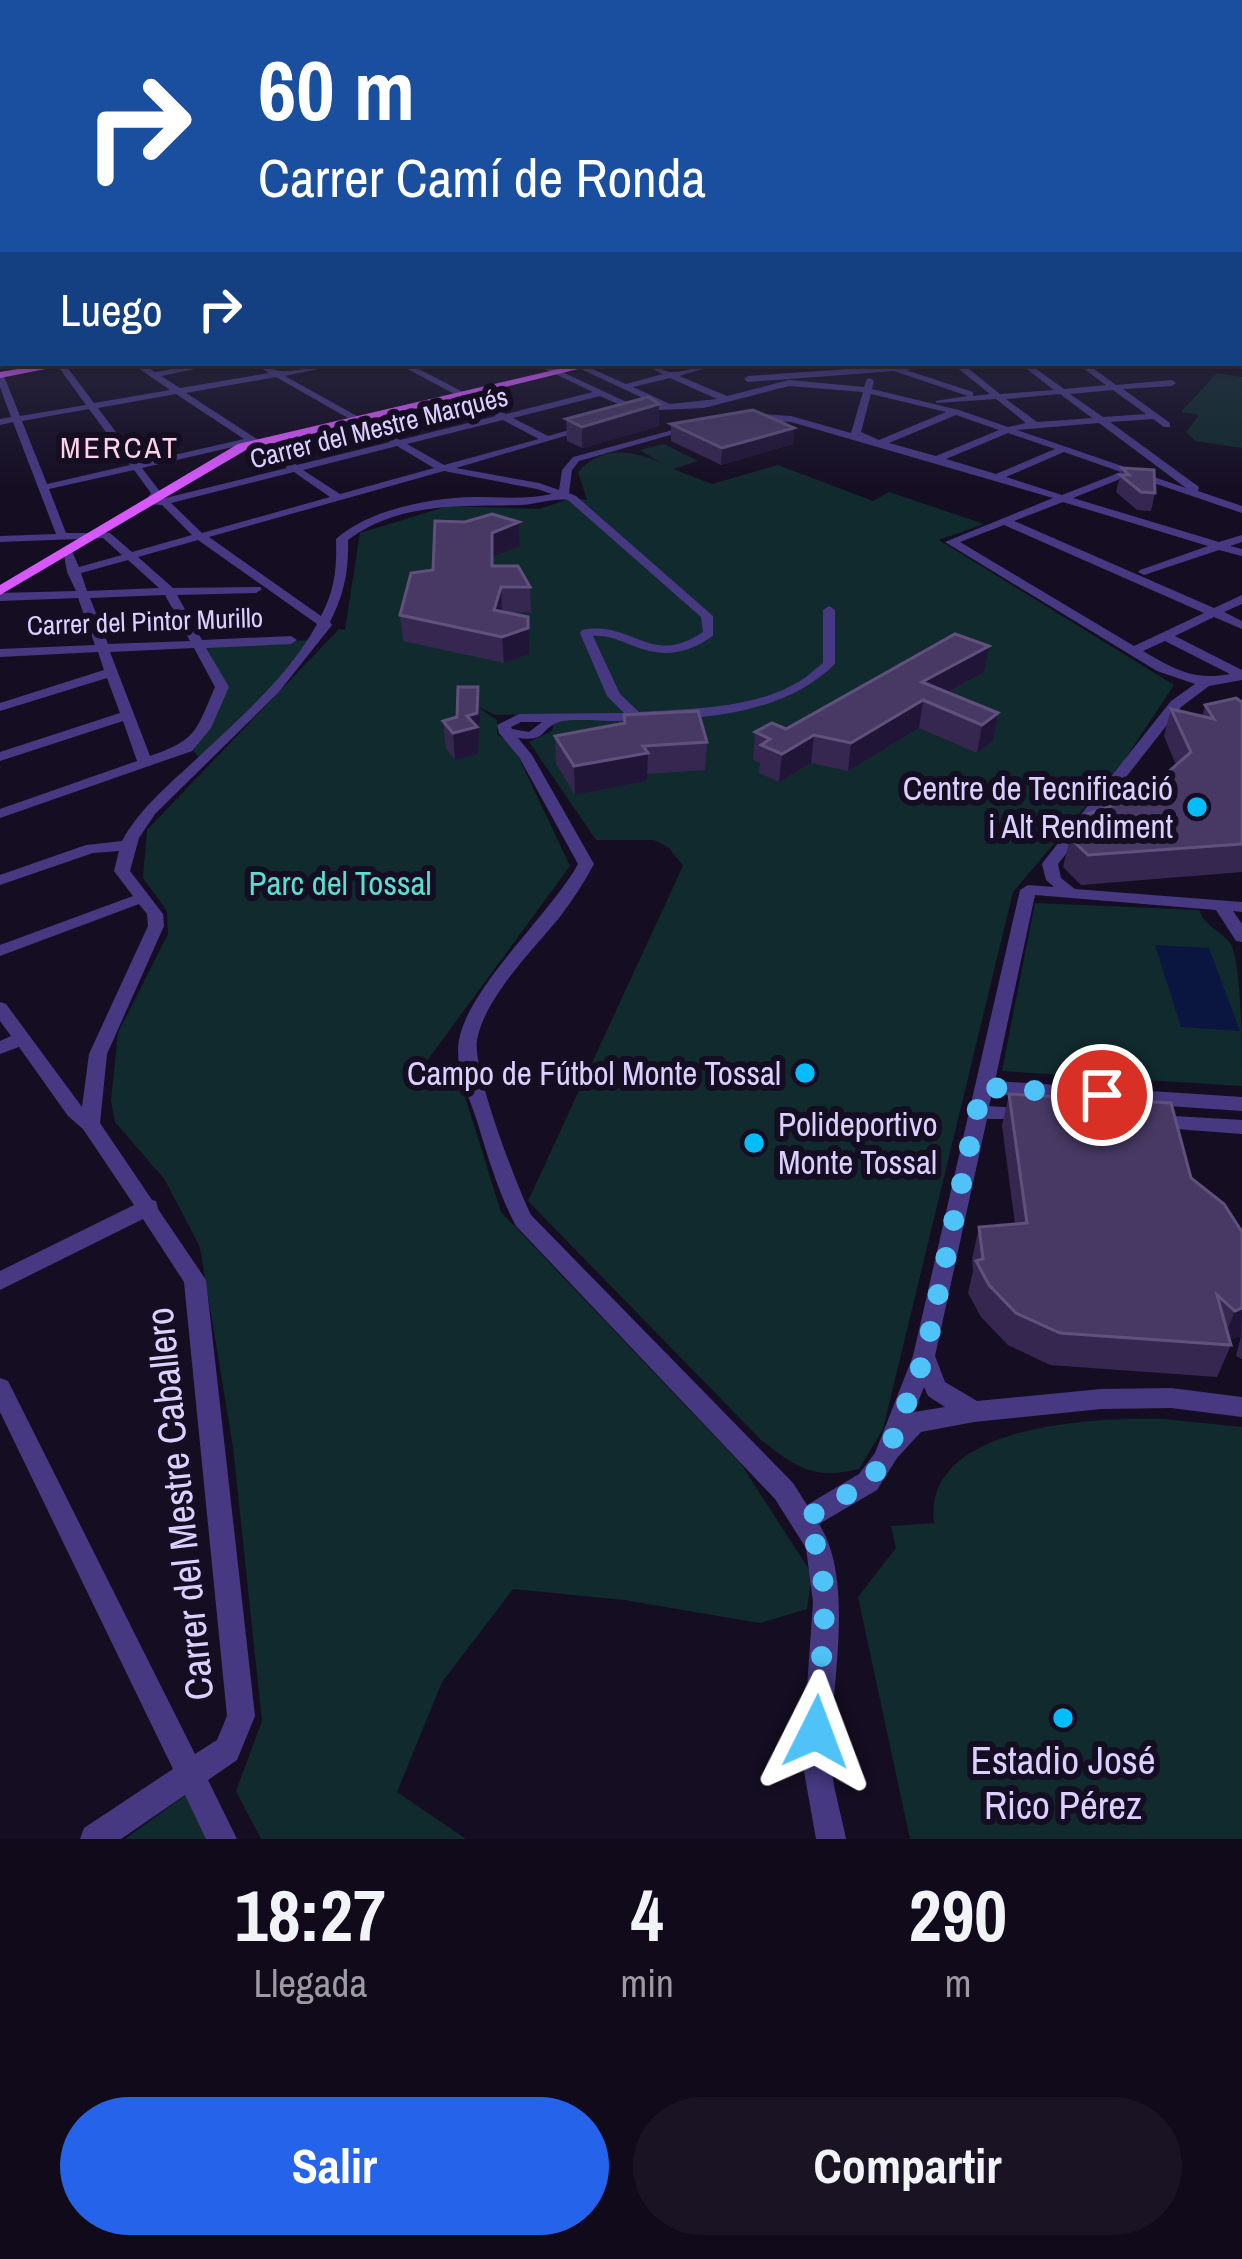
<!DOCTYPE html>
<html lang="es">
<head>
<meta charset="utf-8">
<style>
  body { margin:0; font-family:"Archivo Narrow",sans-serif; background:#191323; color:#f1f3f6; height:100vh; display:flex; flex-direction:column; font-size:45px; white-space:nowrap }
  * { box-sizing:border-box; margin:0 }
  p { font-size:39px; color:#9c9aa2 }
  .icon { flex:none; width:66px; height:66px; fill:none; stroke:currentColor; stroke-width:2; stroke-linecap:round; stroke-linejoin:round }
  .map { position:relative; height:1839px; overflow:hidden }
  .sheet { display:flex; flex-direction:column; background:#100a1a; flex:1 }
  .sheet>* { flex:none }
  .banner { position:absolute; left:0px; top:0px; width:1242px; height:366px; box-shadow:0 3px 9px #0004,0 0 0 3px #302b39; background:#1a4fa0; color:#fff; overflow:hidden }
  .pin { position:absolute; display:grid; place-items:center; width:102px; height:102px; color:#fff; margin:-51px; border:6px solid #fff; border-radius:50%; box-shadow:0 3px 12px #0007 }
  .me { position:absolute; width:132px; margin:-66px; rotate:3deg; stroke-linejoin:round; filter:drop-shadow(0 0 9px #0008) }
  .turn { display:flex; align-items:center; gap:42px; height:252px; padding:0 60px; font-size:54px }
  .turn .icon { width:156px; height:156px; stroke-width:2.5 }
  .turn b { display:block; font-size:84px; line-height:102px }
  .then { display:flex; align-items:center; height:114px; padding:0 60px; background:#0003; gap:24px; font-size:45px }
  .eta { display:flex; justify-content:space-evenly; align-items:center; height:204px; text-align:center }
  .eta b { font-size:72px; font-weight:700; line-height:84px }
  .action { display:flex; gap:24px; margin-top:auto; padding:24px 60px }
  .action a { flex:1; height:138px; border-radius:72px; background:#2563eb; color:#fff; font-size:48px; font-weight:700; line-height:138px; text-align:center }
  .action a+a { background:#191323; color:#f1f3f6 }
  .map>svg:first-child { display:block }
  .green { fill:#112a2d }
  .water { fill:#0a1640 }
  .lines { fill:none; stroke-linecap:round; stroke-linejoin:round }
  .minor { fill:#463982; fill-rule:evenodd }
  .major { fill:#d858fe; fill-rule:evenodd }
  .wall { fill:#362751 }
  .shaded-wall { fill:#211537 }
  .building { fill:#473964; stroke:#5f517c; stroke-width:3 }
  .route { stroke:#4fc3f7; stroke-width:21; stroke-dasharray:0 37.8 }
  .poi-dot { fill:#02bdf9; stroke:#150e23; stroke-width:4.5 }
  .labels { text-anchor:middle; stroke-width:12; stroke-linejoin:round; paint-order:stroke }
  .far-street-label { font-size:27px; fill:#dcd0ff; stroke:#150e23 }
  .far-neighbourhood-label { font-size:30px; letter-spacing:3px; fill:#ffd2e8; stroke:#150e23 }
  .poi-label { font-size:33px; fill:#dcd0ff; stroke:#150e23; text-anchor:end }
  .park-label { font-size:33px; fill:#5cdfd1; stroke:#150e23 }
  .near-street-label { font-size:39px; fill:#dcd0ff; stroke:#150e23 }
  .near-poi-label { font-size:39px; fill:#dcd0ff; stroke:#150e23 }
</style>
</head>
<body>
<div class="map">
<svg width="1242" height="1839" viewBox="0 0 1242 1839">
  <rect width="100%" height="100%" fill="#150e23"/>
  <!-- green -->
  <path class="green" d="M1217,373l25,4v71l-47,-7 -9,-9 13,-17 -18,-3z
    M664,444l34,17 -25,8 39,15 66,-19 95,36 16,-9 95,32 -45,16 235,145 -51,77 -110,130 -130,537 -24,40c-46,11 -62,-1 -98,-29l-233,-239 155,-335 -15,-19 -14,-7h-58l-67,-98 23,-11 2,-9 -7,-8 -52,1 -20,-10 22,15v15l14,6 59,125 -149,203 36,2 44,141 240,252 71,110 -5,35 -47,14 -136,-23 -111,-11 -71,93 -45,110 69,47h-205l-25,-48 26,-70 -29,-274 -33,-200 -35,-67 -50,-58 -4,-21 7,-68 50,-99 -1,-23 -24,-33 4,-48 192,-201 6,1 15,-97 88,-27 91,3 33,-11 15,2 -9,-28c24,-27 55,-22 85,-8l-23,-14z
    M316,640l-114,121 -16,-19 18,-14 18,-41 -21,-43z
    M1035,903l164,7c8,19 20,19 32,34 11,25 11,108 11,142l-240,-15z
    M1164,1419l78,8v412h-332l-52,-242 38,-49 -5,-22 43,-3c-13,-99 162,-106 230,-104z
    M187,1794l23,45h-85z"/>
  <!-- water -->
  <path class="water" d="M1155,945l54,3 31,83 -59,-4z"/>
  <g class="lines">
    <!-- minor -->
    <path class="minor" d="M3,236v4l-3,1v-4z
      M0,261h3v4h-3z
      M0,273l3,1v7l-3,-1z
      M1239,284h3v4h-3z
      M0,293h3v4h-3z
      M1239,302h3v5h-3z
      M0,306h3v5h-3z
      M1239,326h3v4h-3z
      M0,330h3v4h-3z
      M1239,341h3v4h-3z
      M1239,356h3v6h-3z
      M59,363h5l30,40 76,-13 -39,-27h10l14,9 52,-9h18l-64,13 19,12 89,-15 -16,-10c12,0 19,8 30,8 21,0 43,-8 64,-8l-62,13 115,64 96,-24 -100,-53h11l99,51 87,-22 -61,-29h11l105,49 -8,2 -40,-18 -87,22 35,18 39,-11 5,3 -136,40 83,15 20,7 3,-20 11,-13 118,-32v4l-112,32 -7,9 -3,23 7,3 137,120v20c-28,19 -50,22 -82,9 -13,-5 -24,-10 -38,-9l27,58 19,18c52,-3 115,-3 161,-31 8,-5 15,-12 23,-18v-53l6,-4 6,4v54c-55,55 -147,56 -220,57 -14,0 -45,-3 -56,1 -20,7 -11,20 -41,16l14,17 62,109c-10,19 -22,37 -35,54 -27,33 -74,79 -82,122 -5,30 39,144 54,175l262,268 14,22 52,-31 16,-21 38,-97 107,-466 8,-5 26,2 -8,-7 -4,-16 2,-3 127,-160 24,-17 -38,-13 -212,-129 108,-44 -262,-76 -42,-3 -5,-3 5,-3 42,3 60,17 12,-41 -74,-6 -85,22 -45,2 -5,-3 4,-2 -90,-42h11l47,21 37,-10 -23,-11c13,0 19,7 30,9 14,1 37,-9 53,-9l-44,13 48,20 62,-16 75,7 3,-8 3,-1 4,3 -2,8 87,21 49,17 18,-4 -30,-24 -59,4 -2,-2 33,-5 -74,-25 -146,11 -4,-3 4,-3 181,-13h38l-3,2 36,29 54,-4 -35,-27h9l36,26 42,-4 -30,-22h10l30,22 56,-5 4,3 -4,3 -49,3 47,34v4h-6l-11,-8 -43,3 89,65 -1,4 44,15v7l-112,-38 -57,23 146,44 23,-7v7l-12,4 12,3v7l-23,-6 -75,25 -6,-3 2,-2 68,-24 -145,-44 -49,19 200,87 28,-13v9l-18,8 18,9v8l-28,-12 -39,19 67,34v10l-33,6 -28,21 -123,157 3,14 14,11 167,13v10l-9,-1 9,13v18l-6,-1 -20,-31 -181,-15 -40,186 247,16v14l-250,-17 -3,12 42,3 3,5 -3,5h-44l-52,237 10,26 32,19 124,-12 70,-1 71,9v20l-71,-9 -70,1 -127,13 -53,10 -24,26 -20,32 -58,34c37,58 11,164 12,232 0,27 10,56 15,83h-30l-14,-79 11,-158 -7,-54 -31,-49 -259,-273c-18,-34 -28,-69 -39,-105 -8,-25 -23,-54 -18,-81 10,-54 90,-124 119,-176l-59,-107 -20,-24 -2,-8 22,-11 105,-1 -17,-17 -27,-63 2,-3c52,-10 67,38 121,2l-2,-15 -133,-117c-14,-2 -31,4 -46,5 -61,2 -122,-4 -174,35 1,31 -4,54 -18,82l2,3 -54,68 -123,121 -16,24 -9,33 33,43 1,12 -57,128 -7,69 52,77 4,1 2,8 48,71 49,436 -18,44 -29,20 29,59h-31l-21,-44 -64,44h-41l4,-11 89,-59 -173,-357v-34l8,3 187,373 22,-14 10,-24 -43,-434 -41,-63 -143,71v-19l134,-66 -51,-76 -15,-13 -49,-69 -19,7v-13l11,-5 -11,-15v-19l6,2 76,103 7,-53 59,-128 -1,-12 -8,-10 -139,52v-11l133,-49 -19,-25 5,-20 -26,2 -93,32v-10l86,-30 36,-4c17,-31 43,-53 69,-77 44,-42 96,-85 126,-140l-119,-84 -60,17 35,31 87,-1 2,2 -6,4 -79,2 25,45 89,-4 6,4 -6,4 -85,4 23,39 -18,41 -19,23 -192,67v-9l137,-48 -14,-40 -123,40v-9l120,-39 -13,-35 -107,33v-8l104,-33 -6,-18 -98,5v-8l95,-4 -17,-47 -78,3v-8l76,-2 -9,-19 -4,-23h8l8,18 43,-12 -19,-17 -103,4v-6l56,-2 -43,-112 -13,3v-6l11,-2 -11,-30v-14l4,3 16,40 66,-11 -29,-40zM955,366l35,28 -17,2v-4l-67,-22zM276,377l114,65 -93,23 -111,-72zM670,378l47,21 -47,5 -37,-17zM1113,390l33,24 -43,3 -33,-23zM176,394l68,45 -105,24 -41,-55zM871,394l75,18 -67,28 -18,-8zM1060,394l32,24 -55,4 -31,-23zM89,409l41,56 -83,19 -25,-63zM956,415l43,15 -63,26 -47,-13zM503,420l36,19 -95,26 -37,-21zM1099,423l87,65 -169,-58zM1008,433l47,16 -59,25 -50,-15zM250,443l37,25 -130,32 4,-7 -19,-25zM397,446l37,22 -94,26 -37,-24zM1064,452l57,20 -59,23 -56,-18zM134,470l17,23 -6,9 1,2 16,1 30,30 -60,17 -22,-19h-44l-17,-44zM444,471l93,18 15,5c-26,6 -51,3 -78,3 -44,1 -104,12 -138,42 1,28 -1,51 -15,77l-112,-79zM294,472l36,25 -128,36 -31,-30zM1004,525l200,88 -70,33 -174,-104zM128,560l31,28 -72,3 -6,-18zM165,595l25,46 -82,3 -18,-46zM1165,641l65,33c-36,7 -56,-5 -87,-23zM194,648l21,39c-19,44 -18,53 -65,69l-40,-104zM521,722h21l-13,10 -17,-3 -1,-2zM924,1387l4,9 17,11 -31,5z
      M1151,363h37l-43,6 -4,-3z
      M1157,1115l85,5v14l-92,-7 -3,-5 3,-5z"/>
    <!-- major -->
    <path class="major" d="M52,363h24l-76,15v-6z
      M584,363h19l-357,87 -246,145v-10l238,-141z"/>
  </g>
  <!-- wall -->
  <path class="wall" d="M566,419l93,7 -77,22 -15,-7z
    M671,424l123,4 -1,16 -72,21 -50,-24z
    M1122,468l33,25 -4,18 -14,-1 -21,-18z
    M519,522l1,24 -27,11v9l37,21 1,25 -25,1 23,41 -25,9 -101,-22 -3,-26 33,-45z
    M984,672l-36,21 50,20 -5,28 -16,12 -58,-25 -71,43 -37,-8 -32,19 -20,-9 1,-10 -7,-3 2,-28 31,-3z
    M478,687l2,27 -2,40 -23,6 -9,-12 -3,-27 14,-4z
    M1242,702v170l-161,13 -18,-18 7,-29 8,-3 3,-14 60,-25 35,-31 -12,-29 7,-27 31,8 3,-12z
    M624,715l83,27 -2,28 -58,4v7l-72,14 -19,-31 -1,-28 69,-12z
    M1009,1094l182,84 51,54v127l-6,-3 5,-20 -12,4 2,5 -14,32 -167,-12 -42,-20 -27,-28 -13,-24 5,-22 -1,-12 7,-32 36,-3 -13,-98z"/>
  <!-- shaded-wall -->
  <path class="shaded-wall" d="M659,404v22l-77,22v-21z
    M794,428l-1,16 -72,21 1,-17z
    M519,522l1,24 -27,11v33l-1,-57z
    M501,587l1,26 -7,23 -1,-26z
    M528,617l1,37 -25,9 -2,-26z
    M989,646l-5,26 -55,31 -6,-3 -4,28 -71,43 3,-28 71,-61z
    M478,687l2,27 -2,40 -23,6 -2,-27 14,-17z
    M998,713l-5,28 -16,12 5,-28z
    M814,735l-3,28 -32,19 3,-28z
    M648,753l-1,28 -72,14 -1,-29z
    M1242,1308l-1,28 -19,6 13,-31z"/>
  <!-- building -->
  <path class="building" d="M648,397l11,7 -77,23 -16,-8z
    M753,410l41,18 -72,20 -51,-24z
    M1122,468l32,2 1,23 -14,-1 -21,-17h9z
    M492,514l27,8 -27,11v33h26l12,21h-29l-7,23 34,7v11l-26,9 -102,-22 11,-42 22,-3 2,-49 30,1z
    M955,634l34,12 -67,36 76,31 -16,12 -59,-25 -72,43 -37,-8 -32,19 -21,-9 9,-6 -15,-7 17,-9 14,6z
    M458,687h20l-1,26 -10,3 10,11 -24,6 -10,-12 14,-4z
    M1236,698l6,4v142l-154,11 -18,-17 22,-7 -11,-10 6,-7 54,-18 50,-44 -20,-43 43,10 -9,-14z
    M698,711l9,31 -64,4 5,7 -74,13 -19,-30 70,-13 -1,-8z
    M1009,1094l162,9 20,75 33,26 18,28v76l-7,3 -18,-16 14,50 -171,-12 -44,-20 -27,-28 -13,-24 7,-2 -4,-32 48,-4z"/>
  <!-- sky -->
  <linearGradient id="sky" x2="0" y2="1"><stop stop-color="#0c0813"/><stop offset="0.48" stop-color="#353650"/><stop offset="1" stop-color="#353650" stop-opacity="0"/></linearGradient>
  <rect width="1242" height="491" fill="url(#sky)"/>
  <g class="lines">
    <!-- route -->
    <path class="route" d="M816,1732c1,-73 24,-145 -11,-213l63,-37 17,-23 40,-103 57,-269 120,8"/>
  </g>
  <!-- markers -->
  <g class="poi-dot">
    <circle cx="1197" cy="807" r="12"/>
    <circle cx="805" cy="1073" r="12"/>
    <circle cx="754" cy="1143" r="12"/>
    <circle cx="1063" cy="1718" r="12"/>
  </g>
  <g class="labels">
    <!-- far-street labels -->
    <g class="far-street-label">
      <text transform="translate(379 428) rotate(-14)" y="9">Carrer del Mestre Marqués</text>
      <text transform="translate(145 622) rotate(-2)" y="9">Carrer del Pintor Murillo</text>
    </g>
    <!-- far-neighbourhood labels -->
    <g class="far-neighbourhood-label">
      <text x="120" y="458">MERCAT</text>
    </g>
    <!-- poi labels -->
    <g class="poi-label">
      <text x="1173" y="800">Centre de Tecnificació<tspan x="1173" dy="38">i Alt Rendiment</tspan></text>
      <text x="781" y="1085">Campo de Fútbol Monte Tossal</text>
      <text x="778" y="1136" text-anchor="start">Polideportivo<tspan x="778" dy="38">Monte Tossal</tspan></text>
    </g>
    <!-- park labels -->
    <g class="park-label">
      <text x="340" y="895">Parc del Tossal</text>
    </g>
    <!-- near-street labels -->
    <g class="near-street-label">
      <text transform="translate(179 1504) rotate(-96)" y="14">Carrer del Mestre Caballero</text>
    </g>
    <!-- near-poi labels -->
    <g class="near-poi-label">
      <text x="1063" y="1774">Estadio José<tspan x="1063" dy="45">Rico Pérez</tspan></text>
    </g>
  </g>
</svg>
<div class="pin" style="left:1102px;top:1095px;background:#d93025"><svg class="icon" aria-label="arrive" viewBox="0 0 24 24"><path d="M6 21V4h12l-3 4 3 4H6"/></svg></div>
<svg class="me" style="left:816px;top:1732px" viewBox="-20 -20 40 40"><path d="M0-17L14 15 0 8-14 15z" fill="#4fc3f7" stroke="#fff" stroke-width="4"/></svg>
<div class="banner">
<div class="turn"><svg class="icon" aria-label="right" viewBox="0 0 24 24"><path d="M7 20v-9h11M14 6l5 5-5 5"/></svg><div><b>60 m</b>Carrer Camí de Ronda</div></div>
<div class="then">Luego<svg class="icon" aria-label="right" viewBox="0 0 24 24"><path d="M7 20v-9h11M14 6l5 5-5 5"/></svg></div>
</div>
</div>
<section class="sheet">
<div class="eta">
<div><b>18:27</b><p>Llegada</p></div>
<div><b>4</b><p>min</p></div>
<div><b>290</b><p>m</p></div>
</div>
<div class="action"><a>Salir</a><a>Compartir</a></div>
</section>
</body>
</html>
